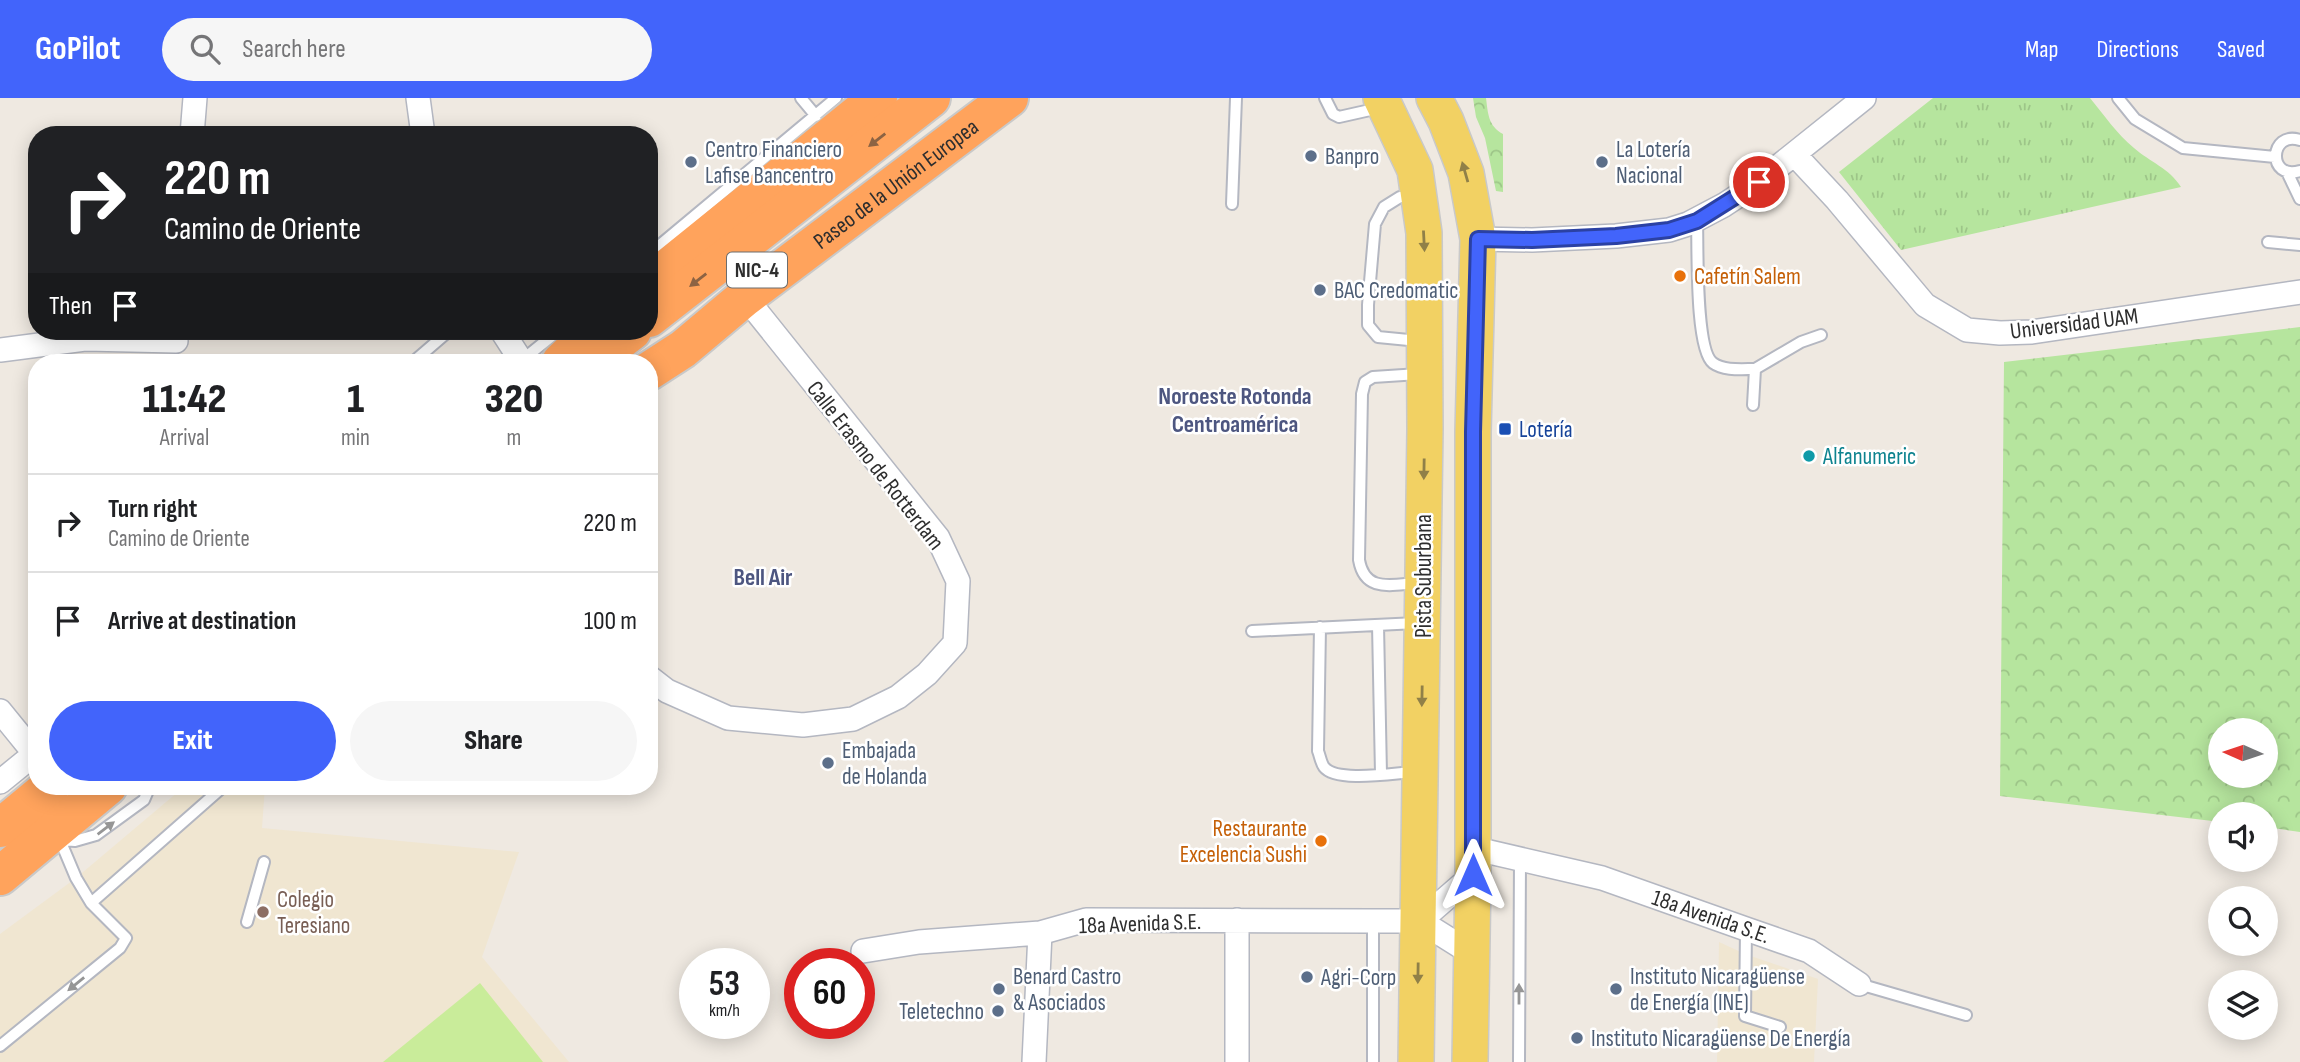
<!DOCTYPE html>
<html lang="en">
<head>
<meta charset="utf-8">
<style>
  body { margin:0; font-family:"Sofia Sans Condensed",sans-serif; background:#f6f6f6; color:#202124; height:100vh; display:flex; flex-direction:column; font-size:26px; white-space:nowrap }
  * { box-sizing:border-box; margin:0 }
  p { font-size:23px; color:#757577 }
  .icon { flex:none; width:38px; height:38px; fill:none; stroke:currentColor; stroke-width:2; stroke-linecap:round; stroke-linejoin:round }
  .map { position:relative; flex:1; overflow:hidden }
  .drawer { position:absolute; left:28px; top:256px; width:630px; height:441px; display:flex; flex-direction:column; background:#fff; border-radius:28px; box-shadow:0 4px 18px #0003 }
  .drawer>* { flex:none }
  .guide { position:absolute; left:28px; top:28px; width:630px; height:214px; border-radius:28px; box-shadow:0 4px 18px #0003; background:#202124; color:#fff; overflow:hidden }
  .needle { width:46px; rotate:273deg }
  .buttons { position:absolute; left:2208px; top:620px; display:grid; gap:14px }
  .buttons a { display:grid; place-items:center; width:70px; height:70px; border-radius:50%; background:#fff; box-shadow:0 4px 18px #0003; font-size:35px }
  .speed { position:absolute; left:679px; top:850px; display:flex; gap:14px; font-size:35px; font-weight:700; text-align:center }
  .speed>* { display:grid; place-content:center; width:91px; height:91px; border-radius:50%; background:#fff; box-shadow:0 4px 18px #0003; line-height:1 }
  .speed small { font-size:18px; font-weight:400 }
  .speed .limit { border:10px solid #d22; background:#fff; color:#111 }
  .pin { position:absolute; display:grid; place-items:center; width:60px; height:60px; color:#fff; margin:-30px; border:4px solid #fff; border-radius:50%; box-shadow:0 2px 7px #0007 }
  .me { position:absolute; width:77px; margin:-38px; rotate:0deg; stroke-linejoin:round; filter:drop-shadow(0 0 5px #0008) }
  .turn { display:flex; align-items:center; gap:24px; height:147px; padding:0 21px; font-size:32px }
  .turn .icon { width:91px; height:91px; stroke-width:2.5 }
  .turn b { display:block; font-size:49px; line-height:60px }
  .then { display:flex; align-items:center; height:66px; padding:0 21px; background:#0003; gap:14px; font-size:26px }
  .eta { display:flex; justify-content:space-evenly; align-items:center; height:119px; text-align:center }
  .eta b { font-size:42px; font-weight:800; line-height:49px }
  .primary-button { display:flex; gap:14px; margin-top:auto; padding:14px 21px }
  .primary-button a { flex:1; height:80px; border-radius:42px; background:#4264fb; color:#fff; font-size:28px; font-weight:800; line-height:80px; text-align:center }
  .primary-button a+a { background:#f6f6f6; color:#202124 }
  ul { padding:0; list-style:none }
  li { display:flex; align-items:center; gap:21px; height:98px; padding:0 21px; border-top:2px solid #e0e0e0 }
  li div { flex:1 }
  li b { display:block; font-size:26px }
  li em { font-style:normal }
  header { display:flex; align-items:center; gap:42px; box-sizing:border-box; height:98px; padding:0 35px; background:#4264fb; color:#fff }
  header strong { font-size:33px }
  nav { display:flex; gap:38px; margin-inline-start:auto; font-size:24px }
  .search { width:490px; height:63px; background:#f6f6f6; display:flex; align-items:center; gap:18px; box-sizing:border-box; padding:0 24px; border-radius:38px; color:#757577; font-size:26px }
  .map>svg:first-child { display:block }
  .education { fill:#f0e6d1 }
  .grass { fill:url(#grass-tufts) }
  .forest { fill:url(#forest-crowns); fill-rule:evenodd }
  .pitch { fill:#c9ec9a }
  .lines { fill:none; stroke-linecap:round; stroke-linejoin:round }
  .lane-casing { stroke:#b4b7c1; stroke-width:14 }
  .street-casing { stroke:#b4b7c1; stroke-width:26 }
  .primary-casing { stroke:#c9c9c9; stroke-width:38 }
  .highway-casing { stroke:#c9c9c9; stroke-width:42 }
  .lane { stroke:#fff; stroke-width:10 }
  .street { stroke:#fff; stroke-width:23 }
  .primary { stroke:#f2d163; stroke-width:35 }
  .highway { stroke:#ffa35c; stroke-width:38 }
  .oneway { fill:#8c6343 }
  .oneway2 { fill:#908048 }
  .oneway3 { fill:#969696 }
  .route-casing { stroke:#2b41a3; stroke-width:18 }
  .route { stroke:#4264fb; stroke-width:12 }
  .service-dot { fill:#5c6f8a; stroke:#fff; stroke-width:2.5 }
  .food-dot { fill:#e8710a; stroke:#fff; stroke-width:2.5 }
  .transit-dot { fill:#1a4fb4; stroke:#fff; stroke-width:2.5 }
  .culture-dot { fill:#0f9aa8; stroke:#fff; stroke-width:2.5 }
  .education-dot { fill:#8d6e63; stroke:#fff; stroke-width:2.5 }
  .labels { text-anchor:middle; stroke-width:5; stroke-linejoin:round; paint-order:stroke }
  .shield { fill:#fff; stroke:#6d6d6d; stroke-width:2 }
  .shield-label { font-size:21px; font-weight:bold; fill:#2e2e2e }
  .service-label { font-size:23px; fill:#4e5e75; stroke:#fff; text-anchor:start }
  .street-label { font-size:23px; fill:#2e2e2e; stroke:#fff }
  .food-label { font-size:23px; fill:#c56008; stroke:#fff; text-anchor:start }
  .transit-label { font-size:23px; fill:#164399; stroke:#fff; text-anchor:start }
  .culture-label { font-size:23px; fill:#0d838f; stroke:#fff; text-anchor:start }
  .education-label { font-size:23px; fill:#785e54; stroke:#fff; text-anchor:start }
  .neighbourhood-label { font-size:24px; font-weight:bold; fill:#4d5680; stroke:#fff }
</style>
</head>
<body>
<header>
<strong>GoPilot</strong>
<div class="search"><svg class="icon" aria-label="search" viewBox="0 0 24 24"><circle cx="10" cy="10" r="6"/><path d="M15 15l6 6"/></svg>Search here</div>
<nav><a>Map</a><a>Directions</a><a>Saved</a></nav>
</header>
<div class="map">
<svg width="2300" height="964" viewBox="0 0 2300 964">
  <defs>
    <pattern id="grass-tufts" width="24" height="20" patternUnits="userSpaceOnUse" patternTransform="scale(1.75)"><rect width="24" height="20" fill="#b6e59e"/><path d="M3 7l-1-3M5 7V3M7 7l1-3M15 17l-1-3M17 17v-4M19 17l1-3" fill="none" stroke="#9dc588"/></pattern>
    <pattern id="forest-crowns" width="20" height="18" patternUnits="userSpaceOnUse" patternTransform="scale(1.75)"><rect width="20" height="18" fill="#b6e59e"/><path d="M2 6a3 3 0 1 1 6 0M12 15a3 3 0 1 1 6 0" fill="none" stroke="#9dc588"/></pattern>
  </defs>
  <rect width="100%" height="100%" fill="#efe9e1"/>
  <!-- education -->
  <path class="education" d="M185,688h80l-3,42 257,24 -37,105 87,105h-569v-128l76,-56z
    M1719,844l26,12 73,25 -4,83h-97z"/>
  <!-- grass -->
  <path class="grass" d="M1933,0h157c14,17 27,36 44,50 16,14 35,20 47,39l-280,63 -62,-78z"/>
  <!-- forest -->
  <path class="forest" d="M1473,0h13c2,15 2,28 17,36v58l-7,-1 -11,-53 -9,-21z
    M2300,229v505l-34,-5v-13h-45v8l-221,-26 4,-434zM2221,632h45v45h-45z"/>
  <!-- pitch -->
  <path class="pitch" d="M480,885l63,79h-160z"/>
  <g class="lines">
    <defs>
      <path id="lane" d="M801,0l15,18
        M1325,0l8,16 6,3 40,-9
        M2118,0l17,21 48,29 92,9
        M2300,42c-31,-10 -33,41 0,31
        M2287,74l13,27
        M1415,99h-15l-16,10 -9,17 -7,81v20l10,12 41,4
        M1232,106l4,-106
        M1697,123c1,26 -2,129 16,142 11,8 29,6 42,6l-2,36
        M2268,144l32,3
        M649,156l187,-156
        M521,263l37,-30
        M413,264l36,-31
        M1755,271l46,-27 20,-7
        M1419,276l-46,3 -8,5 -3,12 -3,166c6,34 34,24 60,23
        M1378,527l3,149
        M1320,529l-2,124c2,5 3,12 6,16 12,16 71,6 91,5
        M1252,533l165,-8
        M59,705l11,-11 2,-6
        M61,742l14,1 21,-6 48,-35 6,-14
        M91,805l133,-117
        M247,824l17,-60
        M1746,831l-1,87 35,11
        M1859,886l107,31
        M0,948l120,-98 6,-10 -35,-35 -15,-25 -16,-38
        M1373,964v-141
        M1519,964l1,-203"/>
      <path id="street" d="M418,0l5,37
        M192,37l3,-37
        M1795,57l42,45 88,105 42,25 33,3 32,-1 268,-40
        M1478,141l54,1 84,-4 53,-6 19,-6 36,-19 35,-23 105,-84
        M502,233l20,31
        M0,252l85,-11 91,2
        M649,579l18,14 61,27 75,7 50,-6 45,-22 29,-23 28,-31 3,-62 -20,-43 -193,-241
        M0,613l35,43
        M0,684l37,-30
        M1472,750l130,30 144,51 63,22 50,33
        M1237,822v142
        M1420,823l53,-46
        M863,853l56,-9 121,-9 46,-13 287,1h47l51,32
        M1034,964l6,-129"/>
      <path id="primary" d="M1381,0l34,72 9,63 1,196 -9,633
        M1434,0l12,23 20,52 12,66 -5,193v443l-3,187"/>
      <g id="highway">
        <path d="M649,185l229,-185"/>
        <path d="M649,220l282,-220"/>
        <path d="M561,264l33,-31"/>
        <path d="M592,264l40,-31"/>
        <path id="s1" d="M649,273l34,-22 62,-52 264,-199"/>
        <path d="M0,730l51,-42"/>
        <path d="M0,778l108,-90"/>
      </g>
    </defs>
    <!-- lane casing -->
    <use href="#lane" class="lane-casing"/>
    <!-- street casing -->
    <use href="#street" class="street-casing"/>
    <!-- primary casing -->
    <use href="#primary" class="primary-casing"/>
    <!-- highway casing -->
    <use href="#highway" class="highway-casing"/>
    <!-- lane -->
    <use href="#lane" class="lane"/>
    <!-- street -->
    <use href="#street" class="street"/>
    <!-- primary -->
    <use href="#primary" class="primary"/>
    <!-- highway -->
    <use href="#highway" class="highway"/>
  </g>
  <!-- one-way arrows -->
  <defs><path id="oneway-solid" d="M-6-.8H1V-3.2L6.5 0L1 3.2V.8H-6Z" transform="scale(1.75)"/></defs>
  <g class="oneway">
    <use href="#oneway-solid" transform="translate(877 42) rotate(142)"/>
    <use href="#oneway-solid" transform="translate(698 182) rotate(142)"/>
  </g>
  <g class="oneway2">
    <use href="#oneway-solid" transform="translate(1465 74) rotate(-106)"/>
    <use href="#oneway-solid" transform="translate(1424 143) rotate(87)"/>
    <use href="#oneway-solid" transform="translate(1424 371) rotate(91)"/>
    <use href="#oneway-solid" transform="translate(1422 598) rotate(91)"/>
    <use href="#oneway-solid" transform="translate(1418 875) rotate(91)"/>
  </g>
  <g class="oneway3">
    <use href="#oneway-solid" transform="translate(106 730) rotate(-37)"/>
    <use href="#oneway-solid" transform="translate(76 886) rotate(141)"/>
    <use href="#oneway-solid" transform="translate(1519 896) rotate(-90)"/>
  </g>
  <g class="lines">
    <defs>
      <path id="route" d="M1473,777v-443l5,-193 54,1 84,-4 53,-6 28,-9 62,-39"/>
    </defs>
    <!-- route casing -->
    <use href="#route" class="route-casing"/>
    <!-- route -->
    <use href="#route" class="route"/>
  </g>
  <!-- markers -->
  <g class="service-dot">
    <circle cx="1311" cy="58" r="7"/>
    <circle cx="691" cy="64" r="7"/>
    <circle cx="1602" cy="64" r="7"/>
    <circle cx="1320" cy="192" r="7"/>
    <circle cx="828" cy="665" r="7"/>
    <circle cx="1307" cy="879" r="7"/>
    <circle cx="999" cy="891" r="7"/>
    <circle cx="1616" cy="891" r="7"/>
    <circle cx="998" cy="913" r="7"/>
    <circle cx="1577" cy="940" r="7"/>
  </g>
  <g class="food-dot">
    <circle cx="1680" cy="178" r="7"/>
    <circle cx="1321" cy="743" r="7"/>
  </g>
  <rect class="transit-dot" x="1498" y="324" width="14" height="14" rx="3.5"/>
  <circle class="culture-dot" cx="1809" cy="358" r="7"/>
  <circle class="education-dot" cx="263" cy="814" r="7"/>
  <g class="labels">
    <!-- shield labels -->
    <rect class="shield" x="727" y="154.5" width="60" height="35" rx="5"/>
    <g class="shield-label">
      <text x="757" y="179">NIC-4</text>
    </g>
    <!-- service labels -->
    <g class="service-label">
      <text x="705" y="59">Centro Financiero<tspan x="705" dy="26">Lafise Bancentro</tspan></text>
      <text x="1616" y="59">La Lotería<tspan x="1616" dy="26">Nacional</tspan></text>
      <text x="1325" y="66">Banpro</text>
      <text x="1334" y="200">BAC Credomatic</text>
      <text x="842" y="660">Embajada<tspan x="842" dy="26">de Holanda</tspan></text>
      <text x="1013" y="886">Benard Castro<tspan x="1013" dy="26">&amp; Asociados</tspan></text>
      <text x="1630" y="886">Instituto Nicaragüense<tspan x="1630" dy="26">de Energía (INE)</tspan></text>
      <text x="1321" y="887">Agri-Corp</text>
      <text x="984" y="921" text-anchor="end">Teletechno</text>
      <text x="1591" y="948">Instituto Nicaragüense De Energía</text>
    </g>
    <!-- street labels -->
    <g class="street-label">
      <text dy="8" stroke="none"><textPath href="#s1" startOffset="310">Paseo de la Unión Europea</textPath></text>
      <text transform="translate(2074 225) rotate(-7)" y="8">Universidad UAM</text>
      <text transform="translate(876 367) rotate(52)" y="8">Calle Erasmo de Rotterdam</text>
      <text transform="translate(1423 478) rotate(-90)" y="8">Pista Suburbana</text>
      <text transform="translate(1711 818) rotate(19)" y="8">18a Avenida S.E.</text>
      <text transform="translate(1140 825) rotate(-2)" y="8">18a Avenida S.E.</text>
    </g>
    <!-- food labels -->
    <g class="food-label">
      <text x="1694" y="186">Cafetín Salem</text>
      <text x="1307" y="738" text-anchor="end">Restaurante<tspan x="1307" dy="26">Excelencia Sushi</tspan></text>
    </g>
    <!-- transit labels -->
    <g class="transit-label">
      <text x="1519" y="339">Lotería</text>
    </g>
    <!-- culture labels -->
    <g class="culture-label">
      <text x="1823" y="366">Alfanumeric</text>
    </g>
    <!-- education labels -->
    <g class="education-label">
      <text x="277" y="809">Colegio<tspan x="277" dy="26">Teresiano</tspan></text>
    </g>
    <!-- neighbourhood labels -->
    <g class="neighbourhood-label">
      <text x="1235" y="306">Noroeste Rotonda<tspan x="1235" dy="28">Centroamérica</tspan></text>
      <text x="763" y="487">Bell Air</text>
    </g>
  </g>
</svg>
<div class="buttons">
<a><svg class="needle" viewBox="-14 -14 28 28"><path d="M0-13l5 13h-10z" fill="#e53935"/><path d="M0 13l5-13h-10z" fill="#757577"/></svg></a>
<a><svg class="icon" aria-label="sound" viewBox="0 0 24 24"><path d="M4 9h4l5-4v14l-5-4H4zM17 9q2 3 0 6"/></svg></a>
<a><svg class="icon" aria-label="search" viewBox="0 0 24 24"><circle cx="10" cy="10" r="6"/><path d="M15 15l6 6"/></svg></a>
<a><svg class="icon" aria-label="layers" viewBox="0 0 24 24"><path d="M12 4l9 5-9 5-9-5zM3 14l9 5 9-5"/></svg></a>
</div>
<div class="speed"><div>53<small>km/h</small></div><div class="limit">60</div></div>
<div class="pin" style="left:1759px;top:84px;background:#d93025"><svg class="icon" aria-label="arrive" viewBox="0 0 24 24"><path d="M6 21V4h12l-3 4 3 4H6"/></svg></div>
<svg class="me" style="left:1473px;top:777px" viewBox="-20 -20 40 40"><path d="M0-17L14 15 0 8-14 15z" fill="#4264fb" stroke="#fff" stroke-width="4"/></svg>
<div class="guide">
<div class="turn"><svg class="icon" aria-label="right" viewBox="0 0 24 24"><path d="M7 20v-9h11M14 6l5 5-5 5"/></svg><div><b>220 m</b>Camino de Oriente</div></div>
<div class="then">Then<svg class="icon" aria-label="arrive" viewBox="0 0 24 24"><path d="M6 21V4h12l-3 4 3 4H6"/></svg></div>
</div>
<section class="drawer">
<div class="eta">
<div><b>11:42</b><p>Arrival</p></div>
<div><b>1</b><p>min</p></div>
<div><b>320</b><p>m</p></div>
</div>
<ul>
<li><svg class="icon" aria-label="right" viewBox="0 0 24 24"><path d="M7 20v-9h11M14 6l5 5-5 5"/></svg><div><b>Turn right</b><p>Camino de Oriente</p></div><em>220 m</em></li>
<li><svg class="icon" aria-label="arrive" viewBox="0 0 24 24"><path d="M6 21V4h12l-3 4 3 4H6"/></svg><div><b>Arrive at destination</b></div><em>100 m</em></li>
</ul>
<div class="primary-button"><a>Exit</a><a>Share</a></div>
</section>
</div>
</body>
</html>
